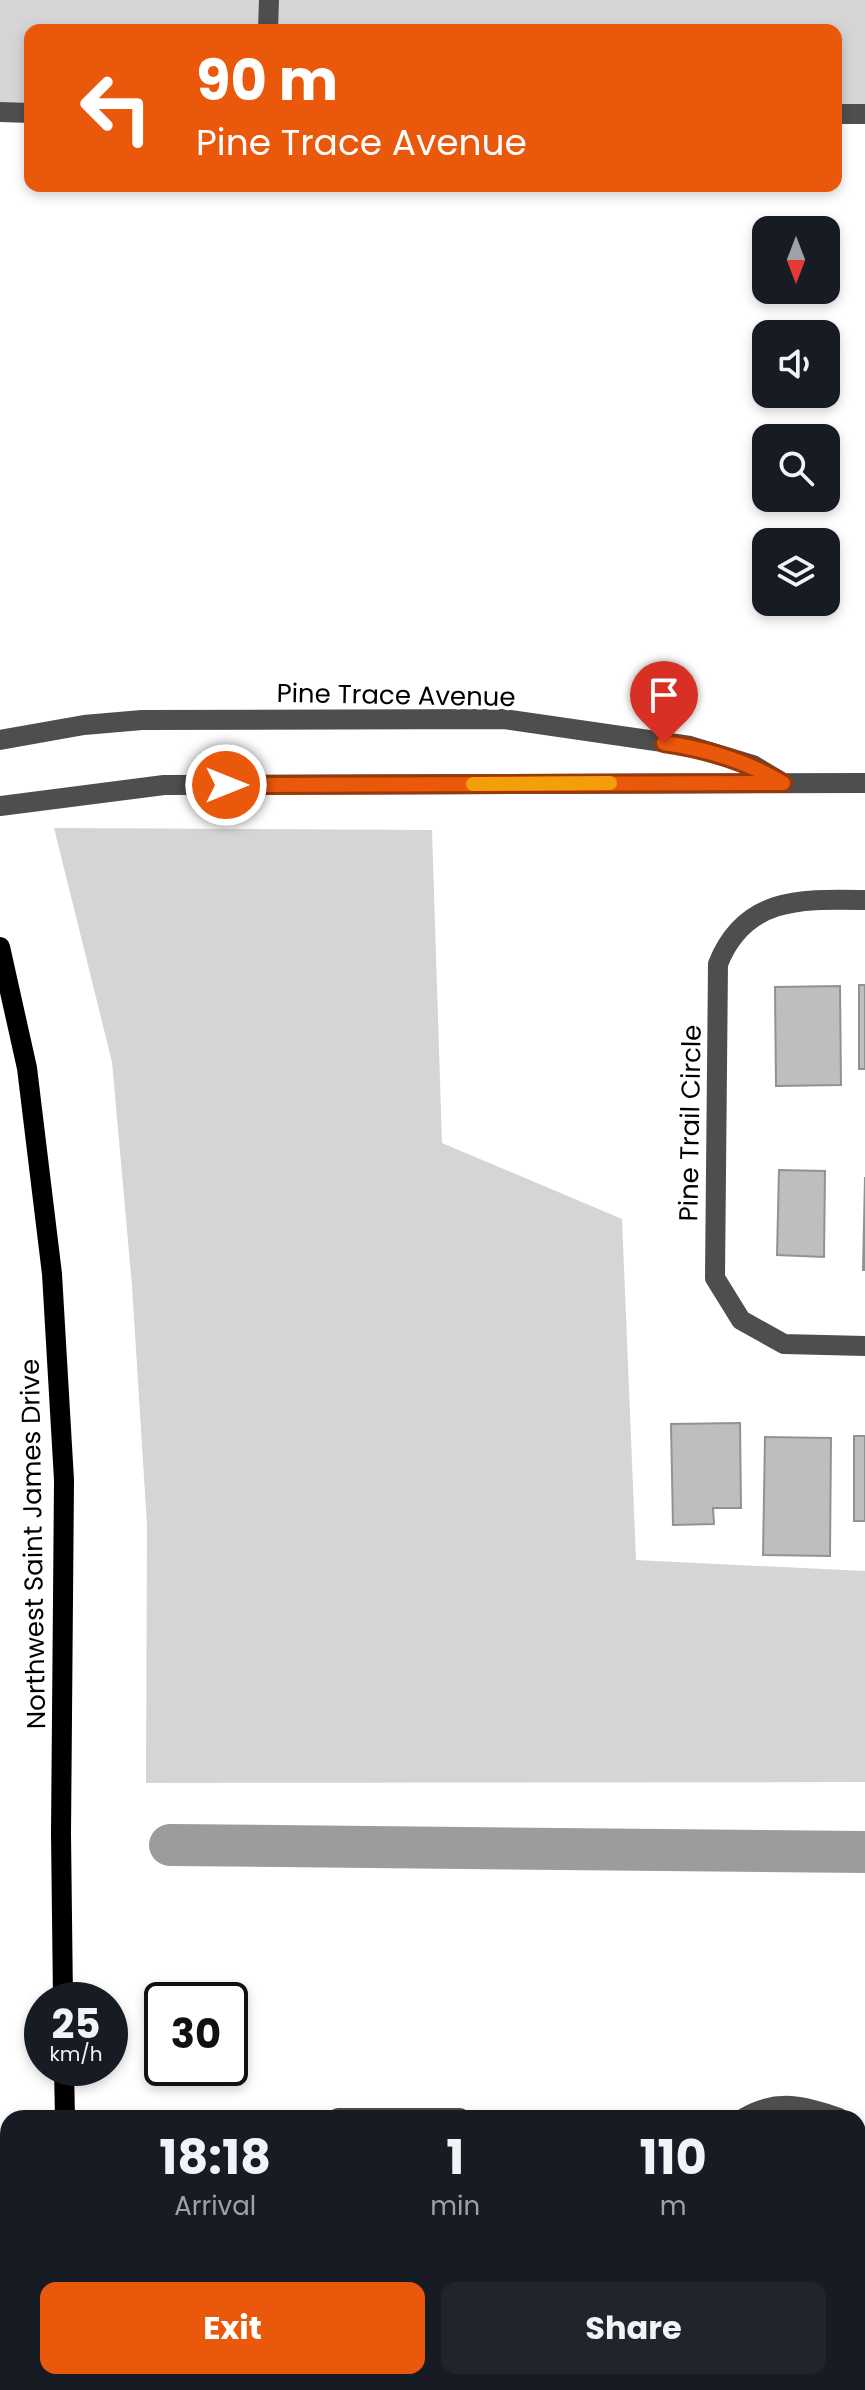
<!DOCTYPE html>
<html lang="en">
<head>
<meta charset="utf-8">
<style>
  body { margin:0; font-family:Poppins,sans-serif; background:#20242c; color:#f1f3f6; height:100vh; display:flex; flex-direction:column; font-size:30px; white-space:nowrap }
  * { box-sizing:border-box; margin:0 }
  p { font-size:26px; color:#9ea1a6 }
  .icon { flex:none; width:44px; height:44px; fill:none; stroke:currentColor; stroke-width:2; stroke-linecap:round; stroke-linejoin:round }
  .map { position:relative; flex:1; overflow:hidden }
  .drawer { position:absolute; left:0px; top:2110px; width:866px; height:280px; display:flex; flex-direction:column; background:#171b24; border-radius:24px 24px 0 0; box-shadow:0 4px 12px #0003 }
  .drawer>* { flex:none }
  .banner { position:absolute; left:24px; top:24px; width:818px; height:168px; border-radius:16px; box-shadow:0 4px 12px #0003; background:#ea580c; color:#fff; overflow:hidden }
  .needle { width:52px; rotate:180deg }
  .tools { position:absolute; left:752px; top:216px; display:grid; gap:16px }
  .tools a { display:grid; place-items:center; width:88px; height:88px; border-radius:16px; background:#171b24; box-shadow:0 4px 12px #0003; font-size:40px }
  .speed { position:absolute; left:24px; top:1982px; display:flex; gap:16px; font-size:40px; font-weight:700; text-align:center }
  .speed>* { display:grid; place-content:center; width:104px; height:104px; border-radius:50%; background:#171b24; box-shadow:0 4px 12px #0003; line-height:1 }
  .speed small { font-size:20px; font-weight:400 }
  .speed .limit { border:4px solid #111; border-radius:12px; background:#fff; color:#111 }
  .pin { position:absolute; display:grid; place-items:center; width:68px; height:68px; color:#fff; margin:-82px -34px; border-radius:50% 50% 50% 0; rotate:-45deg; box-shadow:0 0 8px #0007 }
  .pin .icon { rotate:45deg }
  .me { position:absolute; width:88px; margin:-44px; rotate:90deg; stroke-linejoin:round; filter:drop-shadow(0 0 6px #0008) }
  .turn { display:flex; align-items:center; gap:28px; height:168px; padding:0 40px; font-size:36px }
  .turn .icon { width:104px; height:104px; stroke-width:2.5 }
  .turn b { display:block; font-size:56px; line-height:68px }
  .eta { display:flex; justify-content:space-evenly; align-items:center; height:136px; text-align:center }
  .eta b { font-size:48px; font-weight:700; line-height:56px }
  .cta { display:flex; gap:16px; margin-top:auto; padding:16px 40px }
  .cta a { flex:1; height:92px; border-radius:16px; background:#ea580c; color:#fff; font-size:32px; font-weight:700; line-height:92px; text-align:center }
  .cta a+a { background:#20242c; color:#f1f3f6 }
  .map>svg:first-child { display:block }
  .green { fill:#d5d5d5 }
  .water { fill:#9c9c9c }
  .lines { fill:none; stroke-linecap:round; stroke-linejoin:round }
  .canal { stroke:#9c9c9c; stroke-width:42 }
  .building { fill:#bebebe; stroke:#929292; stroke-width:2 }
  .minor { stroke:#4e4e4e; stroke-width:20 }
  .major { stroke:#000; stroke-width:20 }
  .route-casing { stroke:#983908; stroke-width:20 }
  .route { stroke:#ea580c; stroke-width:14 }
  .slow { stroke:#f59e0b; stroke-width:14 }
  .labels { text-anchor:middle; stroke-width:8; stroke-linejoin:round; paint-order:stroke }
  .street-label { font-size:26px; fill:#000; stroke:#fff }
</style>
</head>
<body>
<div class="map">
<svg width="865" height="2390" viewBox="0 0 865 2390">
  <rect width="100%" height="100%" fill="#fff"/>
  <!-- green -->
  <path class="green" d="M0,0h865v118h-29v-88h-806v87h-30z
    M54,828l378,2 10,313 180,76 14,341 229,11v211l-719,1 1,-258 -15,-239 -20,-224z
    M732,2382h69l6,8h-91z"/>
  <!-- water -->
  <path class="water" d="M865,2240v102l-7,-2v-96z"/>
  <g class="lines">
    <!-- canal -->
    <path class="canal" d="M170,1845l695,7"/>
  </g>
  <!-- building -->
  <path class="building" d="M859,985h6v84h-6z
    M840,986l1,99 -65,1 -1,-99z
    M779,1170l46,1 -1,86 -47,-2z
    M865,1177v93h-2z
    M740,1423l1,85h-28l1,16 -41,1 -2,-101z
    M854,1436h11v85h-11z
    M765,1437l66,1 -1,118 -67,-1z"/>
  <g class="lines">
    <!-- minor -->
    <path class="minor" d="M268,30l1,-30
      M0,112l30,1
      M836,114h29
      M0,740l84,-15 58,-5 362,-1 186,27 63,19 30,18
      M0,806l164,-21 701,-2
      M865,900c-63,-1 -120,-4 -147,64l-3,314 26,42 43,24 81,2
      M338,2118h122
      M744,2118c33,-20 61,-12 95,0
      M858,2140l7,-3
      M379,2382l2,8
      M570,2390l2,-8
      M585,2390l28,-8"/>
    <!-- major -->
    <path class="major" d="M0,947l27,121 25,206 12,206 -3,354 2,166
      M64,2068l1,50
      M68,2382v8"/>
  </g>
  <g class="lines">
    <defs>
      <path id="route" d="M226,785l557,-2c-37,-22 -77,-34 -119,-40"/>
    </defs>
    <!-- route casing -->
    <use href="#route" class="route-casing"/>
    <!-- route -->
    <use href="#route" class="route"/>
    <!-- slow -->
    <path class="slow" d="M473,784l137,-1"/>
  </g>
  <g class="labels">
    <!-- street labels -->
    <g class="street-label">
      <text transform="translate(396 695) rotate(1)" y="9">Pine Trace Avenue</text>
      <text transform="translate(690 1123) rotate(-89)" y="9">Pine Trail Circle</text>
      <text transform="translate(33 1544) rotate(-91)" y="9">Northwest Saint James Drive</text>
    </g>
  </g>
</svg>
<div class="tools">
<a><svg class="needle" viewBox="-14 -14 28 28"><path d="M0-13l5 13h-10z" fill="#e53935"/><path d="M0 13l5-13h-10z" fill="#9ea1a6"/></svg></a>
<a><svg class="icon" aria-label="sound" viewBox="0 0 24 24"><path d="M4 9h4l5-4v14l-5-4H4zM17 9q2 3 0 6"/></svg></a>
<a><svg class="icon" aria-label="search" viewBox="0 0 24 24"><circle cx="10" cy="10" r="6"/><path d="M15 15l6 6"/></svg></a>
<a><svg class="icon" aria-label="layers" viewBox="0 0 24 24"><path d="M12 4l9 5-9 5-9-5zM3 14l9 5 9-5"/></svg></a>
</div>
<div class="speed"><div>25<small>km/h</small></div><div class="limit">30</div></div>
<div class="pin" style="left:664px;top:743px;background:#d93025"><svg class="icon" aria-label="arrive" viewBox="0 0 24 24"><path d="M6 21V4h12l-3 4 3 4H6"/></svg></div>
<svg class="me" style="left:226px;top:785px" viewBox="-20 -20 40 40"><circle r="17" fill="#ea580c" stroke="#fff" stroke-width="3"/><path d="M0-11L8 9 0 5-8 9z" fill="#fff"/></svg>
<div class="banner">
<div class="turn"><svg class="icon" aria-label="left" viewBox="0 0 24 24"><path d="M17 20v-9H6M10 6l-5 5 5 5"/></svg><div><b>90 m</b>Pine Trace Avenue</div></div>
</div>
<section class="drawer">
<div class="eta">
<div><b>18:18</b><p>Arrival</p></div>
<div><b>1</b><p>min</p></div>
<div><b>110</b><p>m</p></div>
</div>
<div class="cta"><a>Exit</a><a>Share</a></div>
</section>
</div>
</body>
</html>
